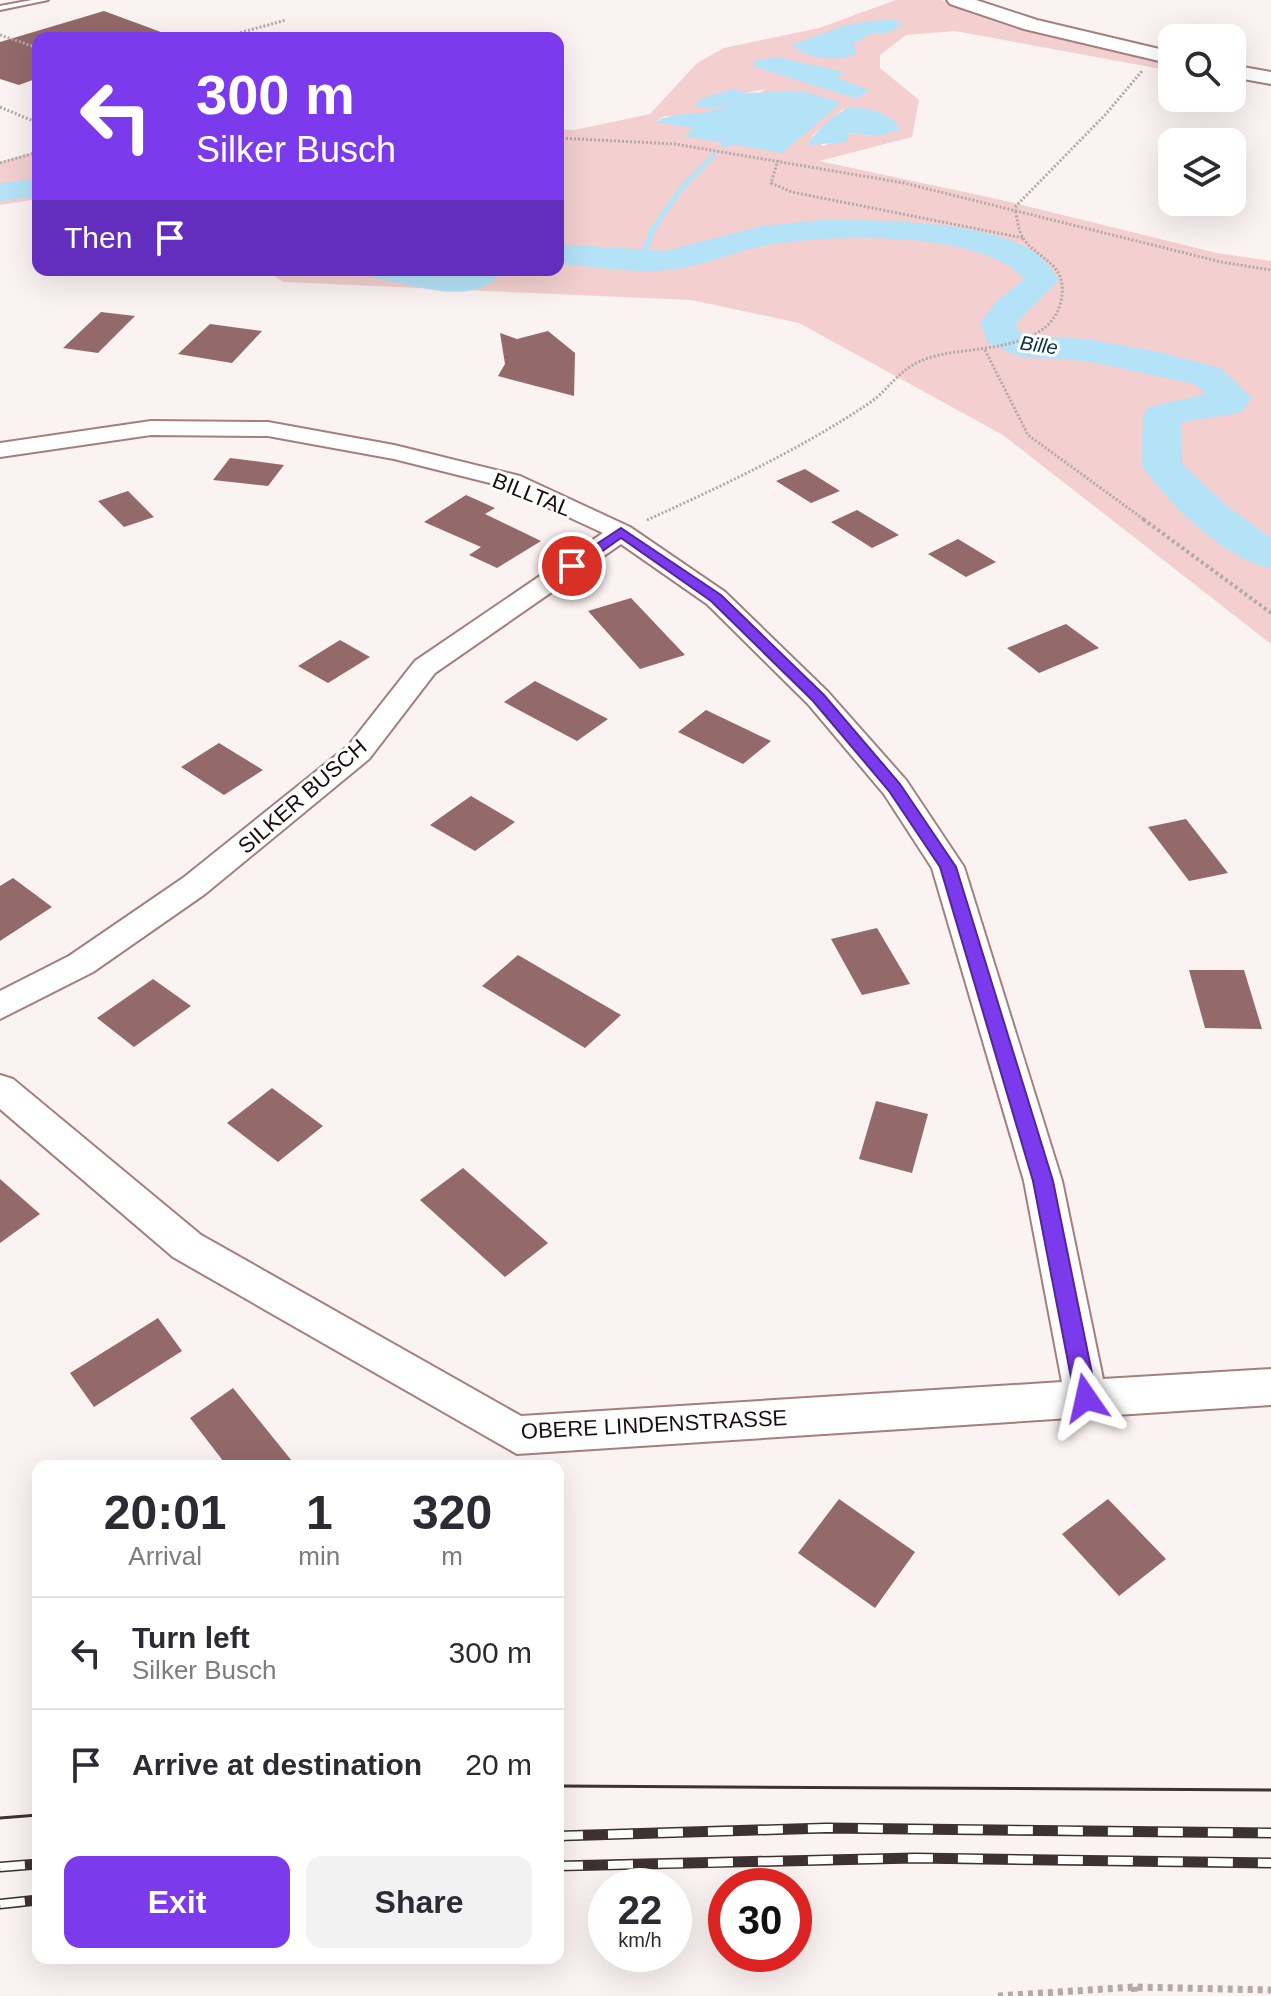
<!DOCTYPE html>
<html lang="en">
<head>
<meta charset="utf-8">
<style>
  body { margin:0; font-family:Helvetica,sans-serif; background:#f2f2f3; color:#2b2b33; height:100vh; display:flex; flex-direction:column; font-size:30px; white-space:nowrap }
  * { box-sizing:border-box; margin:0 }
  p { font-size:26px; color:#7c7c81 }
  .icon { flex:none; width:44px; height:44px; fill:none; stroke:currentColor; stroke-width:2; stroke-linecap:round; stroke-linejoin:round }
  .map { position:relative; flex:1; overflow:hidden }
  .panel { position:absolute; left:32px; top:1460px; width:532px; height:504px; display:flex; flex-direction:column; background:#fff; border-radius:16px; box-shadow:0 8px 32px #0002 }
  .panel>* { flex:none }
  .banner { position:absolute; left:32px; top:32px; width:532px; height:244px; border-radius:16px; box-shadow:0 8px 32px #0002; background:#7c3aed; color:#fff; overflow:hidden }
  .tools { position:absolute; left:1158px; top:24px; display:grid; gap:16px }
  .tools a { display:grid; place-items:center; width:88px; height:88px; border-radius:16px; background:#fff; box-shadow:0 8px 32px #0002; font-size:40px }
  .speed { position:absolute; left:588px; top:1868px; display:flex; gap:16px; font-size:40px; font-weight:700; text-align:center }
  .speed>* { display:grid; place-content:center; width:104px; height:104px; border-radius:50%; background:#fff; box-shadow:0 8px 32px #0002; line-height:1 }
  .speed small { font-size:20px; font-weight:400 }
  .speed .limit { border:12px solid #d22; background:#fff; color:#111 }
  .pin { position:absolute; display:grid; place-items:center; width:68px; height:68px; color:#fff; margin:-34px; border:4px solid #fff; border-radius:50%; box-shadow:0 2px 8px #0007 }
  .me { position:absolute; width:88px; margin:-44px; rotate:349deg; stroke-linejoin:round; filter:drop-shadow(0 0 6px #0008) }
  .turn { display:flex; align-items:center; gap:28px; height:168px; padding:0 32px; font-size:36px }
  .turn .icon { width:104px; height:104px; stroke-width:2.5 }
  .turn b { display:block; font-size:56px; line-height:68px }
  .then { display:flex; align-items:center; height:76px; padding:0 32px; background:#0003; gap:16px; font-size:30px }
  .eta { display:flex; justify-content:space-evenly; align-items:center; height:136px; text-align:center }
  .eta b { font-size:48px; font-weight:700; line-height:56px }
  .button { display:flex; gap:16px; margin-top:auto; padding:16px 32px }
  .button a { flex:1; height:92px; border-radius:16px; background:#7c3aed; color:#fff; font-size:32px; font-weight:700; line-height:92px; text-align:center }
  .button a+a { background:#f2f2f3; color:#2b2b33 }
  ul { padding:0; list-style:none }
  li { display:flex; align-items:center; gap:24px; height:112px; padding:0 32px; border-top:2px solid #e1e1e2 }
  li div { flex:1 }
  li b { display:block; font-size:30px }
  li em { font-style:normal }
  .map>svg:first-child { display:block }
  .green { fill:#f3d0cf; fill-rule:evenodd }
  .water { fill:#b4e2f6 }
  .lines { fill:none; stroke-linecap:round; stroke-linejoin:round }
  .stream-far1 { stroke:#b4e2f6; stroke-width:5 }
  .stream { stroke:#b4e2f6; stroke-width:6 }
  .river { fill:#b4e2f6; fill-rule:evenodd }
  .building { fill:#936969 }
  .lane-casing { stroke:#a47f7e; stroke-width:4 }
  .street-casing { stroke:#a47f7e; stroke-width:4 }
  .secondary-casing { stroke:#a47f7e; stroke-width:4 }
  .path-far2 { stroke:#b3a9a9; stroke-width:3; stroke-dasharray:2 2; stroke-linecap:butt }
  .path-far1 { stroke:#b3a9a9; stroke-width:4; stroke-dasharray:3 3; stroke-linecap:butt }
  .path { stroke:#b3a9a9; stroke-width:7; stroke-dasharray:5 5; stroke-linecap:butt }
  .lane { fill:#fff; fill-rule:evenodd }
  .street { fill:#fff; fill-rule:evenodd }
  .secondary { fill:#fff; fill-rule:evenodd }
  .tram { stroke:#3e3131; stroke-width:3 }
  .rail-casing { stroke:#3e3131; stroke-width:11 }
  .rail { stroke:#fff; stroke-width:8; stroke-dasharray:25; stroke-linecap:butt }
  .route { fill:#7c3aed; stroke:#51269a; stroke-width:2 }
  .labels { text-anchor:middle; stroke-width:6; stroke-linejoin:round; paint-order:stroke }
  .far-water-label { font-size:20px; font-style:italic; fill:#07313f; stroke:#fff }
  .street-label { font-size:22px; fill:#1a0d0d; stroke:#fff }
</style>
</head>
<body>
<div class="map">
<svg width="1271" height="1996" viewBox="0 0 1271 1996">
  <rect width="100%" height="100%" fill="#fbf2f2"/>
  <!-- green -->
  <path class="green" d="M896,0h45l82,27 149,37v7l-217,-40 -49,4 -26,20v13l39,32 -7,37 -93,24 183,39 215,53 54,8v383l-268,-209 -204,-112 -108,-23 -408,-18 -17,-12h292v-141l16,1 76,-16 47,-51 27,-15 95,-20zM753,65l91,8 -8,5 32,13 -11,8zM732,89l13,4 21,-4 -81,46 9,-7 -38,-7 9,-5 42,-1 26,-12zM843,109l34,27 -29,-3v9l-14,-1 -11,5 -11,-10z
    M38,151v48l-38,6v-43z"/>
  <!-- water -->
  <path class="water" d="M879,20h16l7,5 -15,8h-14l-19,10 2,11c-19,9 -49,4 -65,-9l55,-20z
    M776,57l69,15 -8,6 32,12 -12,9 -105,-33 5,-6z
    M733,89l12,4 58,-2 38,12 -59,50 -98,-17 9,-8 -38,-6c24,-13 48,-3 73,-18l-19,5 -15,-3 9,-8z
    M852,107c17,2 40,5 48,23l-23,6 -29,-3v9l-40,3c6,-13 30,-35 44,-38z"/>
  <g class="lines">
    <!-- stream-far1 -->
    <path class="stream-far1" d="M724,146l4,-2
      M653,229l27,-39 34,-35"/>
    <!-- stream -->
    <path class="stream" d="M640,262l14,-35"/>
    <!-- river -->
    <path class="river" d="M38,178v18l-38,5v-18z
      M821,220c58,0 164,0 213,32 10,7 18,18 25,28l-43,43 1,7 12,6 58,3 72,13 61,16 32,30 -12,15 -59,9 1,42 46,43 43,31v31c-48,-12 -101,-63 -129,-103l1,-51 6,-8 57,-13 -12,-10 -107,-23 -66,-4 -33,-14 -8,-20 15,-20 29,-24c-43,-50 -200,-45 -261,-33 -32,6 -62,21 -95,24 -36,4 -73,-4 -110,-6v-20l107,7 97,-25z
      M367,270h136c-26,38 -83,16 -119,10l-12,-3z"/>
  </g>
  <!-- building -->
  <path class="building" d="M104,11l65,24v3h-131v40l-19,7 -19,-6v-37z
    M101,312l34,4 -37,37 -35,-5z
    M210,324l52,7 -30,32 -54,-9z
    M548,331l27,22 -1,43 -76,-20 7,-12 -5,-31 17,6z
    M230,458l54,7 -16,21 -55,-6z
    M805,469l35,22 -29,12 -35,-22z
    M128,491l26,26 -30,10 -26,-26z
    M466,495l29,13 -10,6 56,27 -44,27 -28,-13 12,-8 -57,-25z
    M857,510l42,25 -27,13 -41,-26z
    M958,539l38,23 -30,15 -38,-23z
    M631,598l54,57 -45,14 -52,-58z
    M1066,624l33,24 -60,25 -32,-25z
    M340,640l30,17 -42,26 -30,-17z
    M535,681l73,38 -31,22 -73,-39z
    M706,710l65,31 -28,23 -65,-32z
    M219,743l44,27 -39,25 -43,-28z
    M471,796l44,26 -40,29 -45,-26z
    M1186,819l42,54 -39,8 -41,-54z
    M13,878l39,29 -52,34v-55z
    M877,928l33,56 -48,11 -31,-56z
    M518,955l103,60 -36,33 -103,-62z
    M1189,970h55l18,59 -57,-1z
    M153,979l38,27 -57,41 -37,-29z
    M272,1088l51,38 -45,36 -51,-39z
    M876,1101l52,13 -16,59 -53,-14z
    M463,1168l85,75 -43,34 -85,-77z
    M0,1179l40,35 -40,29z
    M158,1318l24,33 -88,56 -24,-34z
    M233,1388l63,78h-69l-37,-48z
    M839,1499l76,53 -40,56 -77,-55z
    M1108,1499l58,60 -47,37 -57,-62z"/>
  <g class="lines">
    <defs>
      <path id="lane" d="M32,0h16l-48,10v-4z"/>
      <path id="street" d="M151,421l117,1 126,23 126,31 110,51 95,65 103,100 78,88 58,87 98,314 41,198 168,-10v36l-754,49 -344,-197 -173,-148v-34l13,4 188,156 320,181 541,-34 -38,-201 -92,-313 -48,-74 -76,-90 -101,-100 -86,-60 -186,129 -66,86 -164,135 -112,78 -93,47v-28l69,-35 114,-78 166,-133 66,-84 188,-128 -101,-47 -108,-27 -126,-23 -117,-1 -151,22v-14z"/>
      <path id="secondary" d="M947,0h29l61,20 135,32v12l-148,-35 -74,-25z
        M1232,65l39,7v12l-39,-7z"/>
    </defs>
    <!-- lane casing -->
    <use href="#lane" class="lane-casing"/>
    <!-- street casing -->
    <use href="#street" class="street-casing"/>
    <!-- secondary casing -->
    <use href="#secondary" class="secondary-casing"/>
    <!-- path-far2 -->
    <path class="path-far2" d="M0,35l38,13
      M221,38l65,-18
      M0,107l38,16
      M558,138l117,6 229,39 317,79 50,8
      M778,160l-7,23 21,9 231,46
      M0,163l38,-11
      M1015,207l90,-92 37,-44
      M985,350l43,85 118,86
      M647,520c75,-34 152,-70 221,-116 26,-18 30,-38 67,-48 38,-10 115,-4 126,-55 8,-38 -22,-40 -38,-63 -5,-7 -6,-21 -8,-29"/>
    <!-- path-far1 -->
    <path class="path-far1" d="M1143,519l128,94"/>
    <!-- path -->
    <path class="path" d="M1134,1987l1,9
      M998,1996l136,-9 137,3"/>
    <!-- lane -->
    <use href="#lane" class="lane"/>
    <!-- street -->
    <use href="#street" class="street"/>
    <!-- secondary -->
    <use href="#secondary" class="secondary"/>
    <!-- tram -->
    <path class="tram" d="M558,1786l713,4
      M0,1818l38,-3"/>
    <defs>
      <path id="rail" d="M558,1836l268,-8 445,5
        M558,1866l356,-8 357,5
        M0,1867l38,-3
        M0,1904l38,-4"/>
    </defs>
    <!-- rail casing -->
    <use href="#rail" class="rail-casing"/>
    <!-- rail -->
    <use href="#rail" class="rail"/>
  </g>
  <!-- route -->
  <path class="route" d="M621,528l100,67 103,100 76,89 56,83 97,314 44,217 -3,7 -8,3 -8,-3 -3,-7 -42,-217 -93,-314 -51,-76 -76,-90 -102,-100 -90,-63 -44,31h-9v-6z"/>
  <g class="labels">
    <!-- far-water labels -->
    <g class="far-water-label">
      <text transform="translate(1039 345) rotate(8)" y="7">Bille</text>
    </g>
    <!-- street labels -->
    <g class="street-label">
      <text transform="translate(532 494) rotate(22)" y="8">BILLTAL</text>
      <text transform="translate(302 796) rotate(-41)" y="8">SILKER BUSCH</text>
      <text transform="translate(654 1424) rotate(-3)" y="8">OBERE LINDENSTRASSE</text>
    </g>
  </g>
</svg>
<div class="tools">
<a><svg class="icon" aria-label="search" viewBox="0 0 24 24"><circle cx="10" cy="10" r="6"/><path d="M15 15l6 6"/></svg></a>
<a><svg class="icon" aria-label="layers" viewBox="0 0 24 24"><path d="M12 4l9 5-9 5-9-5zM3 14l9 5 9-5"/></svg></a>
</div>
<div class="speed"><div>22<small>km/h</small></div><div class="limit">30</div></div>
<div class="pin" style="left:572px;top:566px;background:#d93025"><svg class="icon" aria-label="arrive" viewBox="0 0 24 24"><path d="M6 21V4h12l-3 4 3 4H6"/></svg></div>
<svg class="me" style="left:1086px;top:1398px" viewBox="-20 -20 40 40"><path d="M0-17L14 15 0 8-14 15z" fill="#7c3aed" stroke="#fff" stroke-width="4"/></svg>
<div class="banner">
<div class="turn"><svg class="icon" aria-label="left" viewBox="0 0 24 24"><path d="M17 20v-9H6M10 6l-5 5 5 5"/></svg><div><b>300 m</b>Silker Busch</div></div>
<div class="then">Then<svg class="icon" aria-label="arrive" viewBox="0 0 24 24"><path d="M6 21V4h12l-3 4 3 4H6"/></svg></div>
</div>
<section class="panel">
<div class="eta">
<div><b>20:01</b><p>Arrival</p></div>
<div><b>1</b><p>min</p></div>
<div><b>320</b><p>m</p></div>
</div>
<ul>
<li><svg class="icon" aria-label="left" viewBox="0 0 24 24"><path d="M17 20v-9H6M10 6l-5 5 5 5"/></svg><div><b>Turn left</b><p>Silker Busch</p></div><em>300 m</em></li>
<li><svg class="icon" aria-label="arrive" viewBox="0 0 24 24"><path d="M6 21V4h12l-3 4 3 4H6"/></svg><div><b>Arrive at destination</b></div><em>20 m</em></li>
</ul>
<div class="button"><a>Exit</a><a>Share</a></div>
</section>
</div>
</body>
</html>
